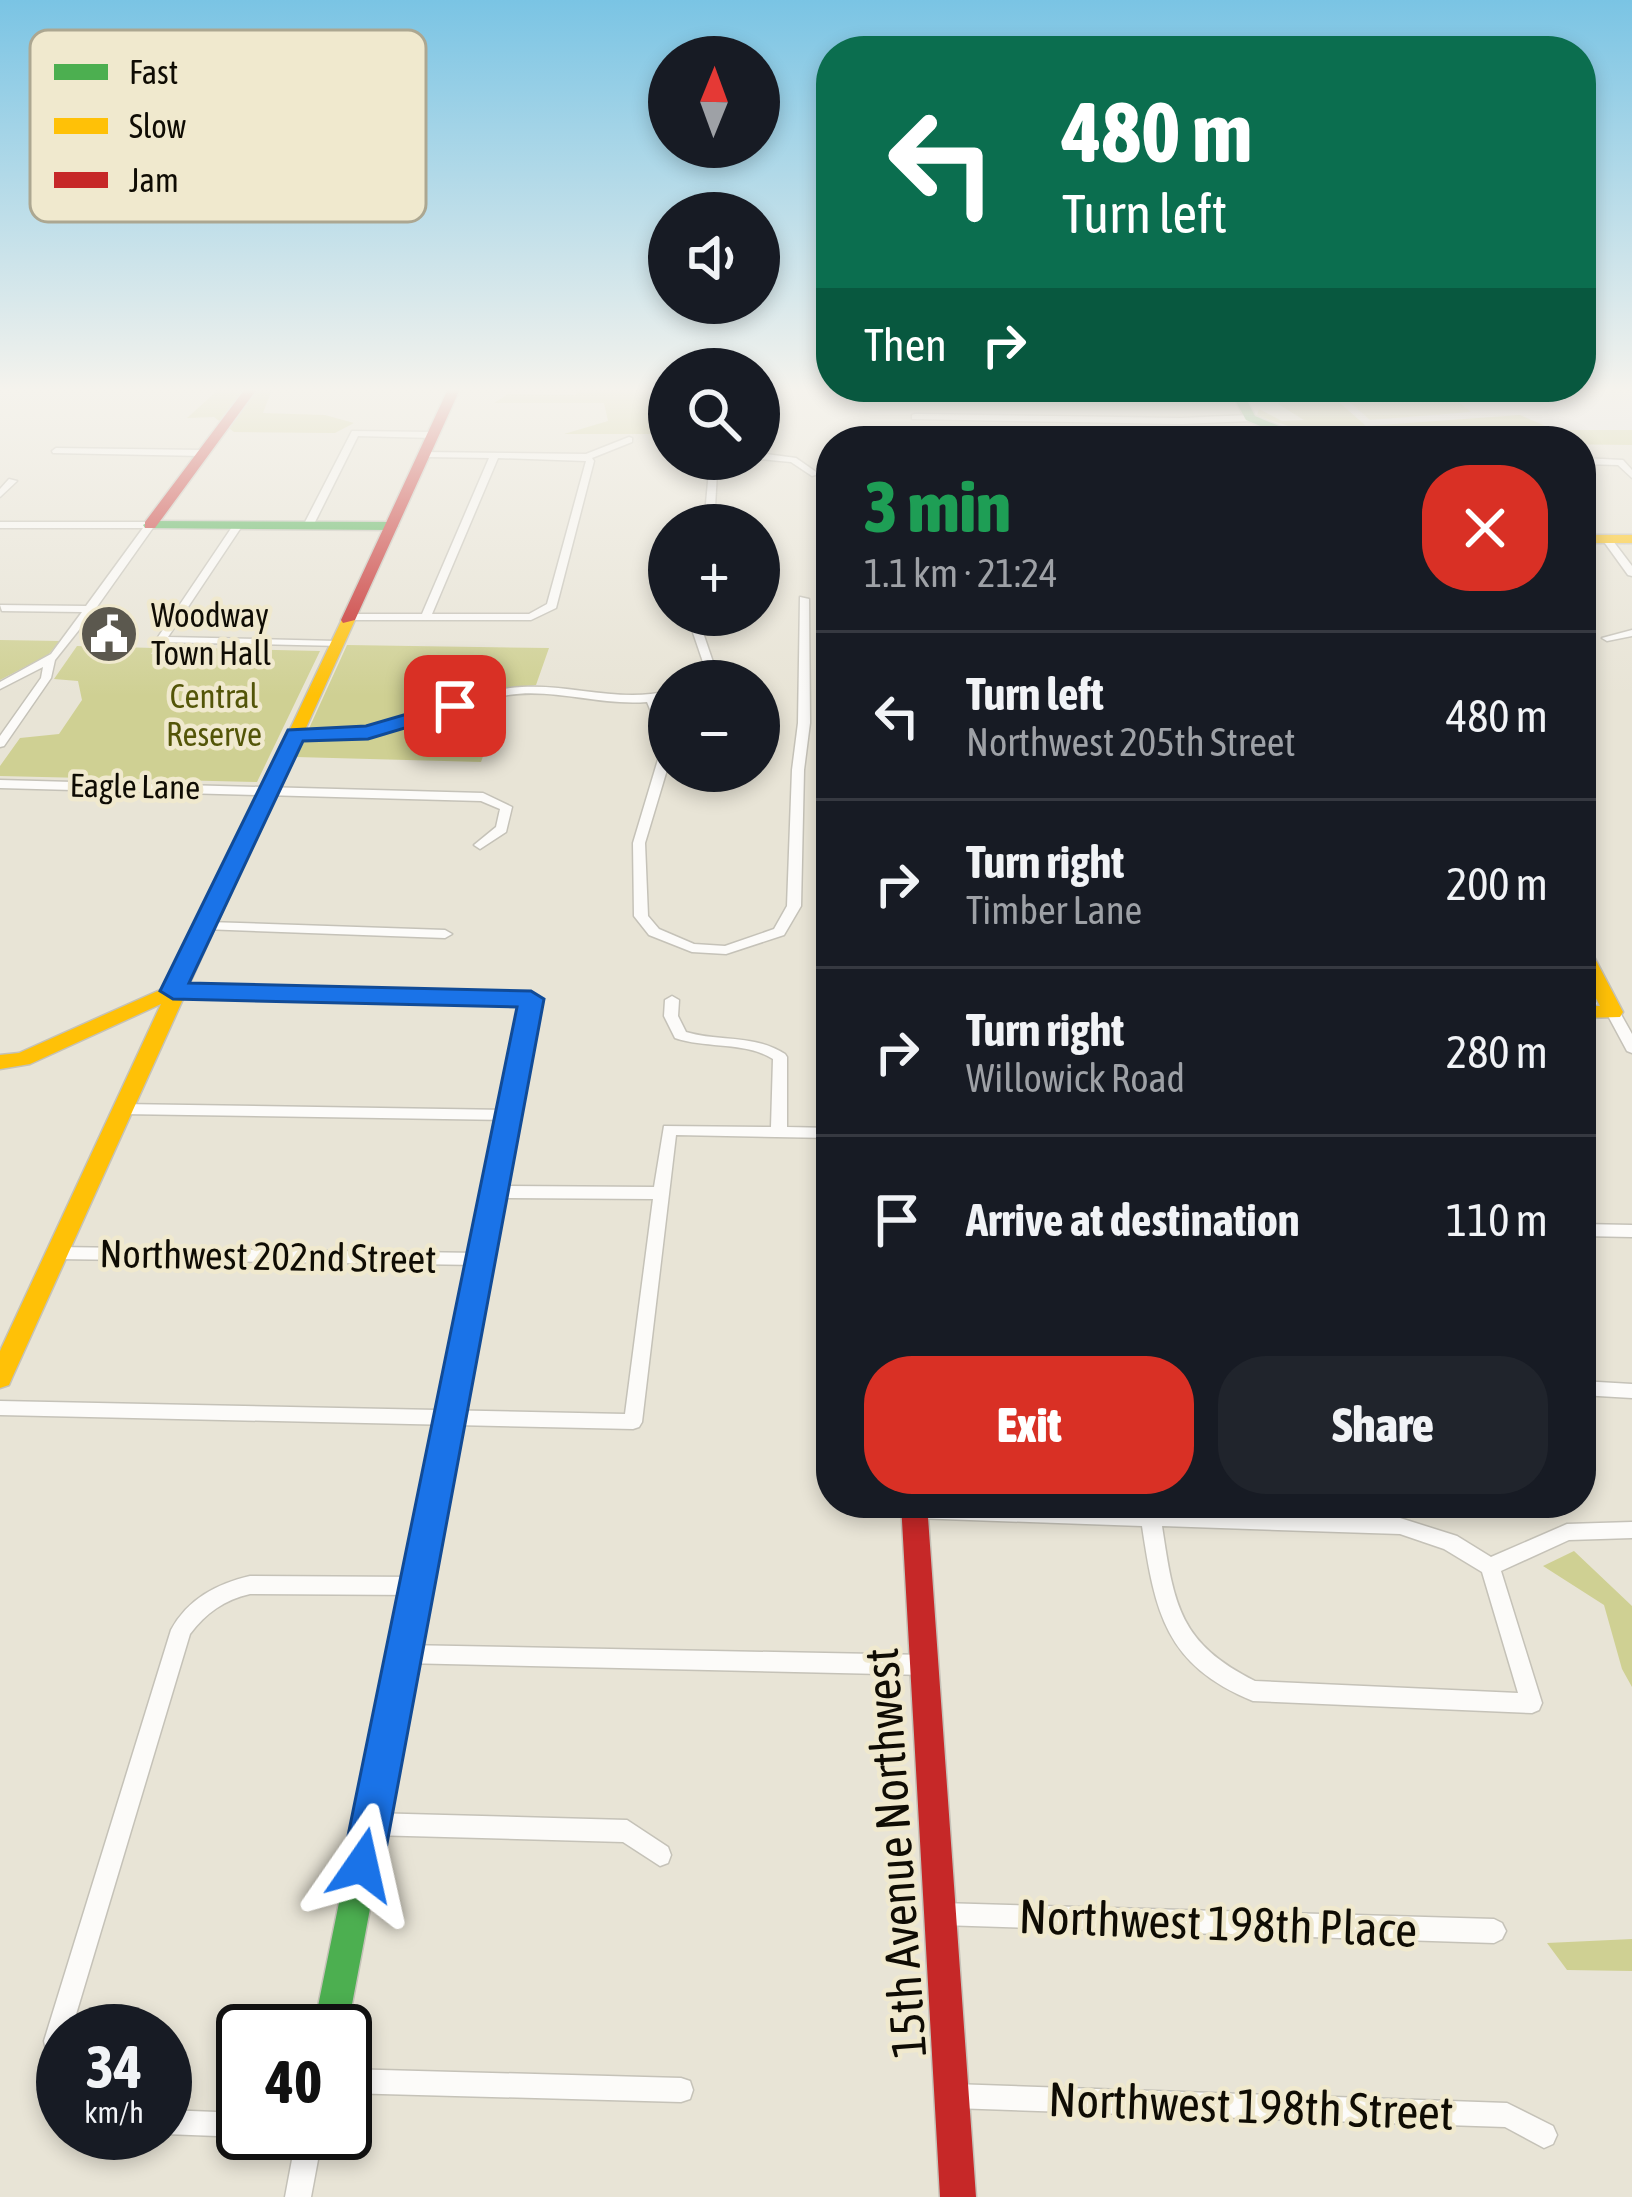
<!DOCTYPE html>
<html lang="en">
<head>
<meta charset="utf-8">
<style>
  body { margin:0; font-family:"Asap Condensed",sans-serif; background:#20242c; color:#f1f3f6; height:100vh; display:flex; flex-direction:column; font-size:45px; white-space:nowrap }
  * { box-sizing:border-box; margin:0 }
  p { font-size:39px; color:#9ea1a6 }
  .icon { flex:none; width:66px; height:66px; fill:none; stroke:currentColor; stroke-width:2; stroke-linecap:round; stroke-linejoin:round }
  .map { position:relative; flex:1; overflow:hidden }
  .drawer { position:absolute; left:816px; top:426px; width:780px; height:1092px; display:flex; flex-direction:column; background:#171b24; border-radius:48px; box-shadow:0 6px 18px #0003 }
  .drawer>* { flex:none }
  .hud { position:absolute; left:816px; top:36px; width:780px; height:366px; border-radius:48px; box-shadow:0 6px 18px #0003; background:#0b6e4f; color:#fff; overflow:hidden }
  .needle { width:78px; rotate:1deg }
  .tools { position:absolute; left:648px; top:36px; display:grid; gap:24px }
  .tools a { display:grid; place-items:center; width:132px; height:132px; border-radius:50%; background:#171b24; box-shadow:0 6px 18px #0003; font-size:60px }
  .speed { position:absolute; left:36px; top:2004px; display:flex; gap:24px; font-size:60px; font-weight:700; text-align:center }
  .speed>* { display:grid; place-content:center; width:156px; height:156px; border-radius:50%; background:#171b24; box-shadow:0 6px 18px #0003; line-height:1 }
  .speed small { font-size:30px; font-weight:400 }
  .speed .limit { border:6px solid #111; border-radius:18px; background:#fff; color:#111 }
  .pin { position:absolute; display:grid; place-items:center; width:102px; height:102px; color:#fff; margin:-51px; border-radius:24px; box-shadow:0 6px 18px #0006 }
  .me { position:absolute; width:132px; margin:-66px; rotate:11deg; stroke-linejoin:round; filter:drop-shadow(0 0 9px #0008) }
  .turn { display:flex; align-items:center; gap:42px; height:252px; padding:0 48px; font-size:54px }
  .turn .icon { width:156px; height:156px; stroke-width:2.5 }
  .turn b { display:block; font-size:84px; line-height:102px }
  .then { display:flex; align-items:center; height:114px; padding:0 48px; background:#0003; gap:24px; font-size:45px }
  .round { display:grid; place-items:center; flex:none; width:126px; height:126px; border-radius:48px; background:#20242c }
  .head { display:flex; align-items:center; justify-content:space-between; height:204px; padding:0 48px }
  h1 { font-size:72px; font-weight:800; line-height:90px; color:#1e9e55 }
  .button { display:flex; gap:24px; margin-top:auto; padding:24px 48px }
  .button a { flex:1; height:138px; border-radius:48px; background:#d93025; color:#fff; font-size:48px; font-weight:800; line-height:138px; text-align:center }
  .button a+a { background:#20242c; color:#f1f3f6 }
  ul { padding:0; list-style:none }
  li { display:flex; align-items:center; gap:36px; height:168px; padding:0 48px; border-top:3px solid #363941 }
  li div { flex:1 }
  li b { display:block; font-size:45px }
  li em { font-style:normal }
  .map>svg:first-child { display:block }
  .education { fill:#e4dfe5 }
  .green { fill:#d8d8a8 }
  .forest { fill:#cfd093 }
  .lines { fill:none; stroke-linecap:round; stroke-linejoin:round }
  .street-casing { stroke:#c5c2b8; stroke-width:3 }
  .fast-casing { stroke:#c5c2b8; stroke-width:3 }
  .slow-casing { stroke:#c5c2b8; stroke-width:3 }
  .jam-casing { stroke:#c5c2b8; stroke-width:3 }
  .street { fill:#fcfbf9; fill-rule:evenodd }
  .fast { fill:#4caf50; fill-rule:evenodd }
  .slow { fill:#ffc107; fill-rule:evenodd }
  .jam { fill:#c62828; fill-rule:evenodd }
  .route { fill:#1a73e8; stroke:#114b97; stroke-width:3 }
  .labels { text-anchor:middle; stroke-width:9; stroke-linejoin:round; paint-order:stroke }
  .far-poi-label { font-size:33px; fill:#0f0c04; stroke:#f0e9ce; text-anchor:start }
  .far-park-label { font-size:33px; fill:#535508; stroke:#f0e9ce }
  .far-street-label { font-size:33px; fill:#0f0c04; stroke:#f0e9ce }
  .street-label { font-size:39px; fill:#0f0c04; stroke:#f0e9ce }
  .near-street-label { font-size:48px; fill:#0f0c04; stroke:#f0e9ce }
  .key { fill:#f0e9ce; stroke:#aca791; stroke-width:3 }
  .key-label { font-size:33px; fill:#0f0c04 }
</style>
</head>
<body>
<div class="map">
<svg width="1632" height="2197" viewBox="0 0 1632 2197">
  <rect width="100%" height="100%" fill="#e8e4d6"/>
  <!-- education -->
  <path class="education" d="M1302,389h330v53l-306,-4z"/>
  <!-- green -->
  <path class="green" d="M1442,389l29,23 -101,8 -26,-23z"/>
  <!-- forest -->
  <path class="forest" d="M219,389h53l-9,24 62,2 29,8 -19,10 -101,-1 -20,-15 -27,1z
    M576,389h93v45h-105l44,-13 -4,-18h-110l14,-9 68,1z
    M1285,389h39l42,37 154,-11 35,15h77v15l-315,-4c-11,-13 -41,-17 -60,-26l2,-6 23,12 22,-1 -26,-16z
    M0,640l60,1 -12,14 -48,25z
    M347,645l202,3 -13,37 -29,3 -26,74 -185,-5z
    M77,646l78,2 -4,6 33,1 13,-7 123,3 -63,131 -257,-6v-10l20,-28 39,-4 23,-34 -4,-19 -24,-2z
    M1574,1551l58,55v81l-10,-18 -18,-64 -61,-39z
    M1632,1939v32l-65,-1 -20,-27z"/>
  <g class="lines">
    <defs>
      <path id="street" d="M915,414l266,4 69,-3 4,3 -4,3 -69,3 -269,-5v-4z
        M352,431l81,1 4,3 -4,3 -75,-2 -45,90 -8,2 -2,-2z
        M629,437l3,1v4l-40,16 2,3 -38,147 -25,12h-181l-5,-3 5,-3h72l67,-156 -64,-1 -3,-1v-4l164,2zM498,458l88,3 -39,143 -18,10h-97z
        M56,448l147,2 4,3 -4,3 -150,-3 -1,-2z
        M759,453l37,5 23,16 -7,2 -21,-14 -32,-3z
        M1581,458l42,2 9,10v8l-14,-13 -37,-1z
        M732,459h11l-26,13 -3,53h-10l5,-54z
        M9,479l8,2 -17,16v-8z
        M0,522h150l5,3 -61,86 -39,49 -4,18 -47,68 -4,1v-11l41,-58 2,-11 -43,22v-7l51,-28 31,-42 -80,-1 -2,-6 86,1 57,-78h-143z
        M237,523l5,3 -74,111 169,4 4,1v4l-184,-4 -1,-2 78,-116z
        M1607,536l3,1 22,29v10l-4,-1 -26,-36z
        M800,597l9,2 1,124 -6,47 -3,136 -17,29 -58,19 -34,-2 -43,-17 -15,-19 -1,-73 27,-90 -4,-29 -9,-22c-47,4 -93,-14 -139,-7 -31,5 -60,19 -89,29 -30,9 -61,13 -93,14 -12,0 -25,2 -36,-3l6,-3c37,-1 75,-1 110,-12 39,-11 75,-31 116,-33 50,-3 97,16 147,4v6l-11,3 10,24 1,39 -24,80 3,73 11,13 35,15 31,2 49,-17 13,-23 5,-136 6,-47z
        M687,615h10l17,50 -12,16h-11l13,-16z
        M1632,630v6l-25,5 -5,-3z
        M0,780l483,13 29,14 -6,25 -26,17 -6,-4 22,-18 4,-18 -19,-8 -481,-13z
        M208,922l237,8 7,4 -7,4 -242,-9 -2,-3z
        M672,996l7,4 -1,16 8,16c33,10 68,2 99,22l2,3v70l44,1v10l-155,-3 -34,287 -3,5 -6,2 -633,-14v-14l625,13 28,-215 -160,-1 -6,-2 -2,-4 2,-4 6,-2 161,1 10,-61 107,1 2,-68c-29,-18 -66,-10 -98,-21l-11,-22 1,-16z
        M1613,1007l5,2 14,25v19l-5,-2 -21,-39z
        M121,1104l387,6 8,5 -8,5 -387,-6 -8,-5z
        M1581,1224l51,1v12l-51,-1z
        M56,1247l424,6 6,2 2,4 -2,4 -6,2 -424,-6 -6,-2 -2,-4 2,-4z
        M1581,1381l51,3v14l-51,-3z
        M912,1503l488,15 57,18 34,21 76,-33 65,-2v16l-63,2 -68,31 41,132 -3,7 -7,3 -279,-12c-88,-36 -98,-89 -111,-175l-227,-8 -7,-2 -2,-6zM1162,1526l238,8 44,15 38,23 36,121 -263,-12c-76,-38 -81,-76 -93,-155z
        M250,1576l167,1 7,3 3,6 -3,6 -7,3 -167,-1c-26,6 -44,19 -60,40l-119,397h-8v60l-9,-3 -10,-47 127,-411c17,-31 45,-46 79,-54z
        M403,1645l523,10 7,3 3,7 -3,7 -7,3 -523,-12 -7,-2 -3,-7 3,-7z
        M370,1813l257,7 41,27 3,8 -3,8 -8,3 -37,-24 -253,-7 -8,-3 -3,-8 3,-8z
        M941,1903l553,16 8,4 4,8 -4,8 -8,4 -553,-18 -8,-3 -3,-8 3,-8z
        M345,2069l336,9 9,3 3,9 -3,9 -9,3 -336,-9z
        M953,2084l554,19 46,23 4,9 -4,9 -9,4 -39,-21 -552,-19 -9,-3 -3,-9 3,-9z
        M165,2110l78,3v20h9l-9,4 -78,-3 -4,-1h4z
        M297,2133h26l-12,64h-26z"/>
      <path id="fast" d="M1229,389h12l14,27 59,25h-17l-51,-21z
        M150,521l241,1 7,4 -7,4 -246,-2 -2,-3z
        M517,1066l10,7 -180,958 -2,4v-4h-32l194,-958z"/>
      <path id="slow" d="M1581,535h51v8h-51z
        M343,617l12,3 -166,365 342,8 10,6 -14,74 -10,7 -10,-7 13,-68 -336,-8 -172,381 -3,7 -9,3v-37l161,-347 -131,60 -30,5v-14l19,-2 150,-67z
        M1581,945l10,6 32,61 -3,5 -39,1v-12h19l-19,-37z"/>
      <path id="jam" d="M245,389h12l-102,139h-10v-6z
        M448,389h12l-105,231 -12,3 -2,-3z
        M901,1503h26l49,694h-36z"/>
    </defs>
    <!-- street casing -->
    <use href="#street" class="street-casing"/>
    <!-- fast casing -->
    <use href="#fast" class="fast-casing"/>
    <!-- slow casing -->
    <use href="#slow" class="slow-casing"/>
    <!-- jam casing -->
    <use href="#jam" class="jam-casing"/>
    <!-- street -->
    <use href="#street" class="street"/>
    <!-- fast -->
    <use href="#fast" class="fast"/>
    <!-- slow -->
    <use href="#slow" class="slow"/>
    <!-- jam -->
    <use href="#jam" class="jam"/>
  </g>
  <!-- sky -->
  <linearGradient id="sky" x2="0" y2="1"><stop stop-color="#7ac4e4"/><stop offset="0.56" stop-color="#f5f3ed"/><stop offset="1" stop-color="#f5f3ed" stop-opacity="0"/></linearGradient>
  <rect width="1632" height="696" fill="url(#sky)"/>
  <!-- route -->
  <path class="route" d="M455,700l7,2v9l-94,28 -65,2 -114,242 342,8 13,8 -161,866 -6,15 -15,6 -14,-6 -6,-15 175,-858 -344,-8 -13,-8 128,-261 78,-4z"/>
  <!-- icons -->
  <defs>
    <symbol id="civic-disc" viewBox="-11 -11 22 22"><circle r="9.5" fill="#5b584e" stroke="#f0e9ce"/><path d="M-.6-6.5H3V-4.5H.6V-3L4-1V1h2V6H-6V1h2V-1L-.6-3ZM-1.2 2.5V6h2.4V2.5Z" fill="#fff"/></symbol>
  </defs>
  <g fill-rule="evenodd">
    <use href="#civic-disc" x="76" y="601" width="66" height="66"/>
  </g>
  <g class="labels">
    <!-- far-poi labels -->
    <g class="far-poi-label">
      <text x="151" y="627">Woodway<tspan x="151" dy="38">Town Hall</tspan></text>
    </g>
    <!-- far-park labels -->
    <g class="far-park-label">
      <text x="214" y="708">Central<tspan x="214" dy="38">Reserve</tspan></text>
    </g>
    <!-- far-street labels -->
    <g class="far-street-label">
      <text transform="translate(135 786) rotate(1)" y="12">Eagle Lane</text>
    </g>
    <!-- street labels -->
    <g class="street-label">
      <text transform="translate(268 1256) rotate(1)" y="14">Northwest 202nd Street</text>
    </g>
    <!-- near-street labels -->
    <g class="near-street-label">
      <text transform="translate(895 1853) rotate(-94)" y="17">15th Avenue Northwest</text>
      <text transform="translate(1218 1923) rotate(2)" y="17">Northwest 198th Place</text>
      <text transform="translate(1251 2106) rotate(2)" y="17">Northwest 198th Street</text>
    </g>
  </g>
  <!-- legend -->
  <rect x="30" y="30" width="396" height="192" rx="18" class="key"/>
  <rect x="54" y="64" width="54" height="16" fill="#4caf50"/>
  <rect x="54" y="118" width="54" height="16" fill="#ffc107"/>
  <rect x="54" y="172" width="54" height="16" fill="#c62828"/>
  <g class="key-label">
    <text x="129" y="84">Fast</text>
    <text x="129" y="138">Slow</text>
    <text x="129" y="192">Jam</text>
  </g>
</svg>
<div class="tools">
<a><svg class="needle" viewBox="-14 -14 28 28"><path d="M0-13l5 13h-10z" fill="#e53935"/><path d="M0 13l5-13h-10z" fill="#9ea1a6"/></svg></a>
<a><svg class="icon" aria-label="sound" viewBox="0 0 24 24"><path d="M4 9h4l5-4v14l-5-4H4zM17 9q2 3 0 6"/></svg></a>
<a><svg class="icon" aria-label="search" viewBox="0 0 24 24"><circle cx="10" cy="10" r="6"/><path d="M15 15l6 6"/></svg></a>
<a>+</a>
<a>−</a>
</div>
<div class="speed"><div>34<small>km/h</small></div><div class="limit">40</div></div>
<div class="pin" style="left:455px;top:706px;background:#d93025"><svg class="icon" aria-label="arrive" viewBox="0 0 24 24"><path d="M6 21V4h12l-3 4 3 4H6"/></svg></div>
<svg class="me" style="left:362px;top:1865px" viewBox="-20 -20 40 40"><path d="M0-17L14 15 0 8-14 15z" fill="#1a73e8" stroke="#fff" stroke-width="4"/></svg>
<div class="hud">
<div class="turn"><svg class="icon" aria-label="left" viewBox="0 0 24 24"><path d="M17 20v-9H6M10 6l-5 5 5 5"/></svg><div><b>480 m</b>Turn left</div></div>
<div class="then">Then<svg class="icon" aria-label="right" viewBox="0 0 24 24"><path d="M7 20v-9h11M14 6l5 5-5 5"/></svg></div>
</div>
<section class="drawer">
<div class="head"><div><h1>3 min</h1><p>1.1 km · 21:24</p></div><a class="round" style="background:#d93025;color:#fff"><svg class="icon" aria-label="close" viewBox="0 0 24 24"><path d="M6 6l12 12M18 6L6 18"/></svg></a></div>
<ul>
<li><svg class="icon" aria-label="left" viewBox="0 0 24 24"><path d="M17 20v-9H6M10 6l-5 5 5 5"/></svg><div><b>Turn left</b><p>Northwest 205th Street</p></div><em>480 m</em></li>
<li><svg class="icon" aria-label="right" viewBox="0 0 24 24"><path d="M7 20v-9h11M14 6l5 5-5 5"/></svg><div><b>Turn right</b><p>Timber Lane</p></div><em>200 m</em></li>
<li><svg class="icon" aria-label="right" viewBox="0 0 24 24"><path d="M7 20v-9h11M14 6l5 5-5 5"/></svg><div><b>Turn right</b><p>Willowick Road</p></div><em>280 m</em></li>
<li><svg class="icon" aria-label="arrive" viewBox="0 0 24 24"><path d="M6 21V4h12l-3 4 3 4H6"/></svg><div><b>Arrive at destination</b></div><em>110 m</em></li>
</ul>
<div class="button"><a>Exit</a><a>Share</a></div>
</section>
</div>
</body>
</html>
